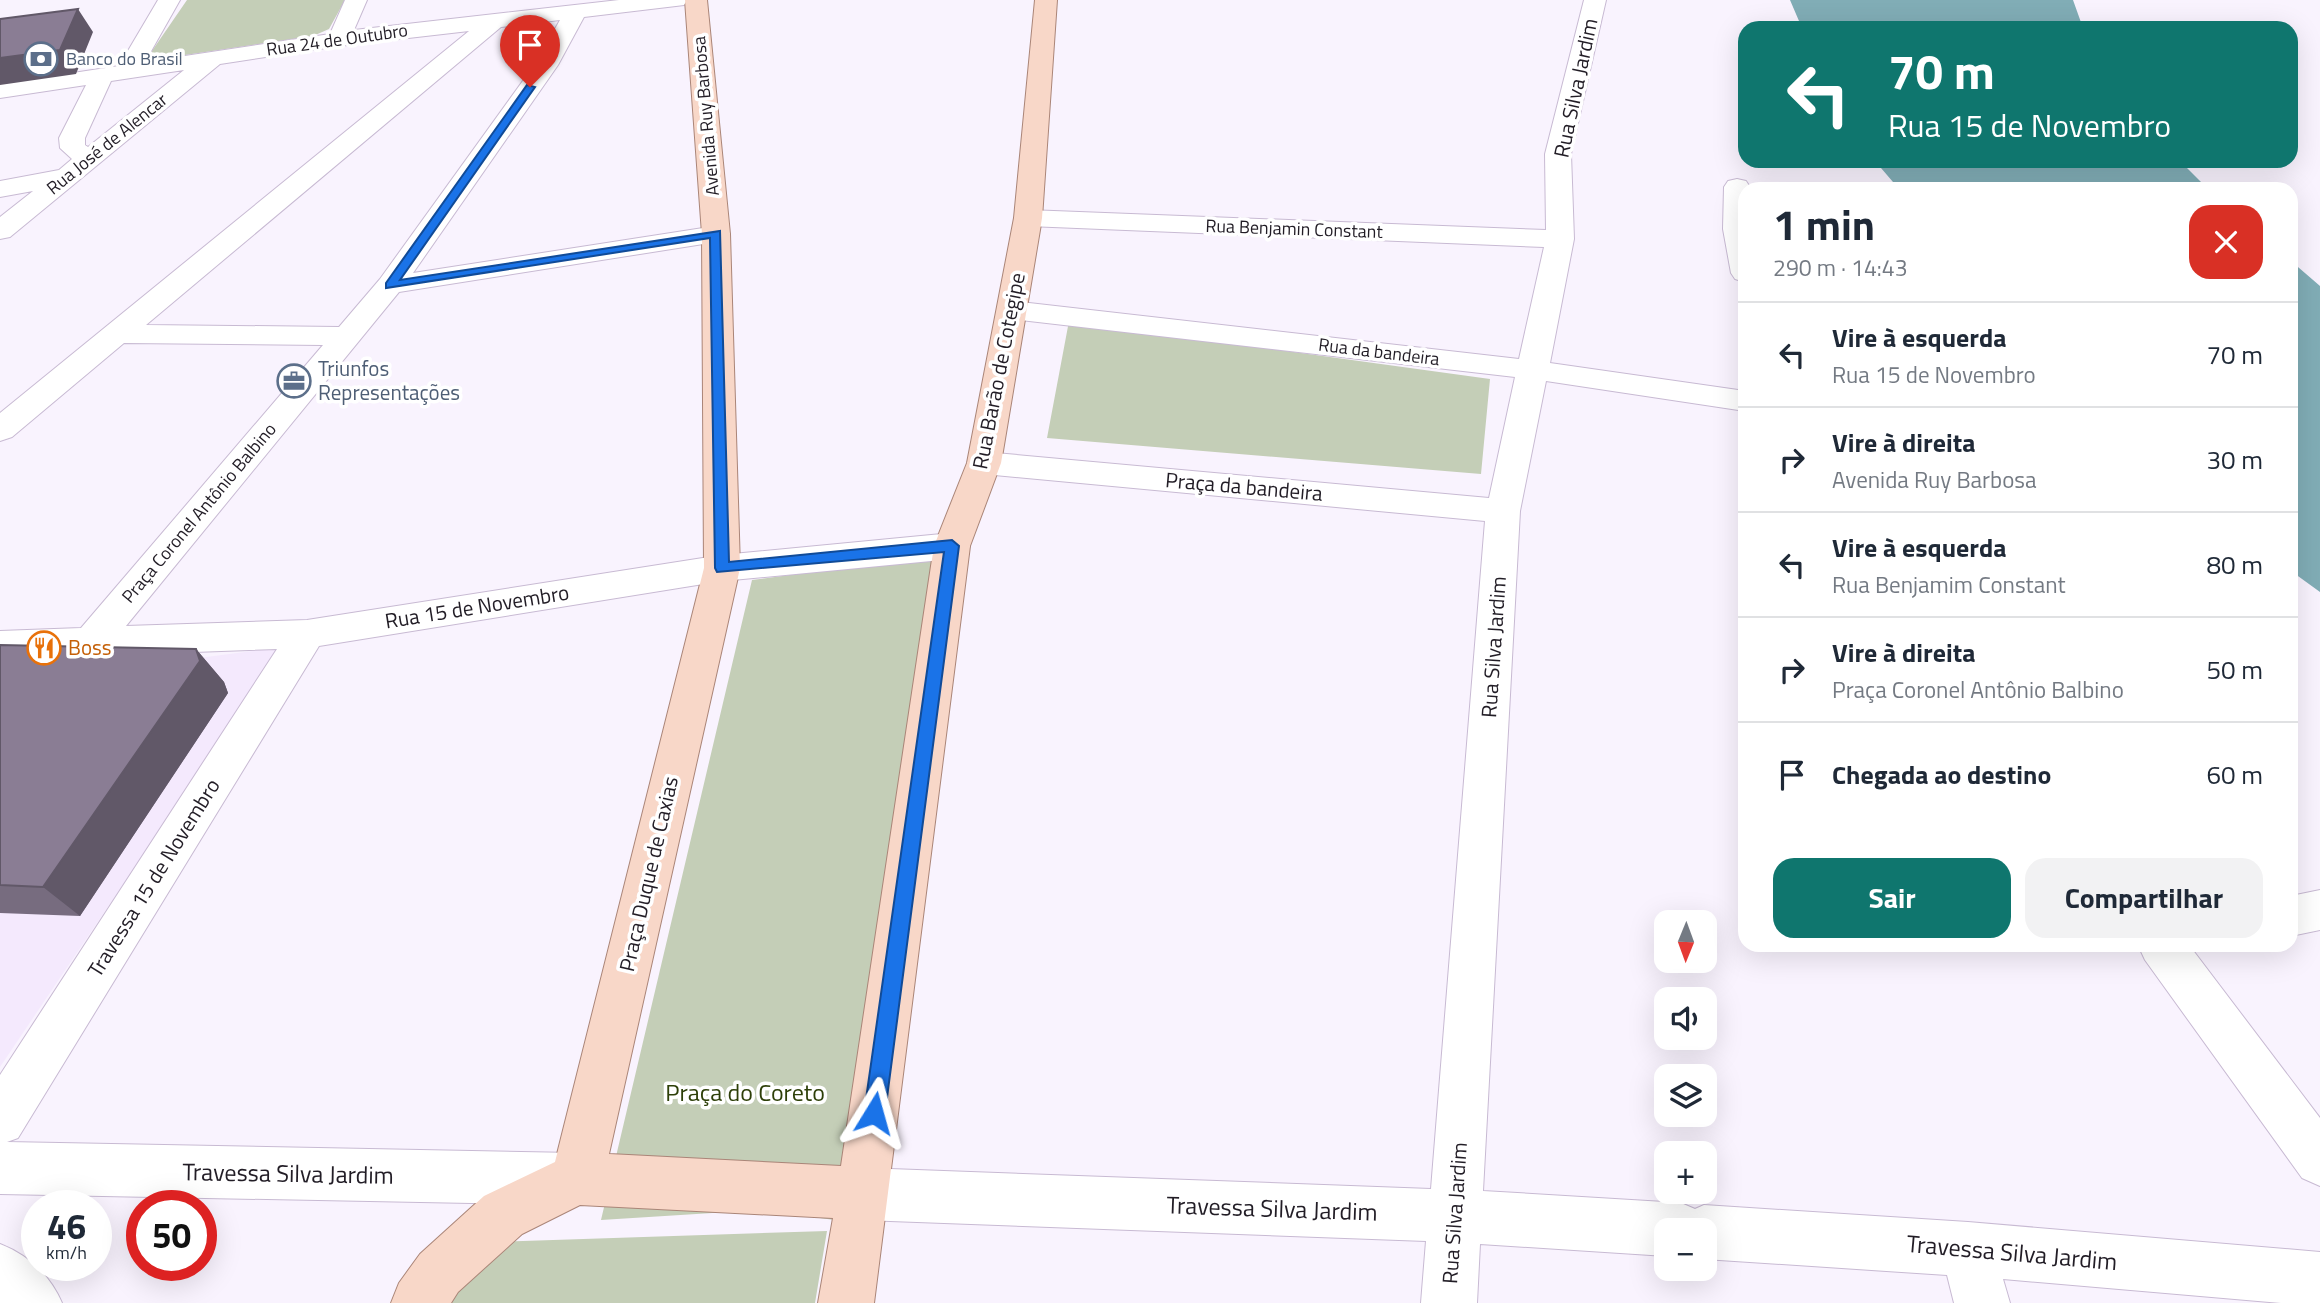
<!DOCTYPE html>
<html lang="pt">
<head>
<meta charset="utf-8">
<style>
  body { margin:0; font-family:"Titillium Web",sans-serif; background:#f2f2f3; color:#1f2937; height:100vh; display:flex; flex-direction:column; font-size:26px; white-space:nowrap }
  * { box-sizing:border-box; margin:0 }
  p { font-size:23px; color:#747a83 }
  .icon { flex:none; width:38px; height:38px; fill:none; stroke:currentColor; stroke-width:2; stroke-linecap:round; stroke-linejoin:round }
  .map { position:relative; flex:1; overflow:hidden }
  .drawer { position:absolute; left:1738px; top:182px; width:560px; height:770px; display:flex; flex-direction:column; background:#fff; border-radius:21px; box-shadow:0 7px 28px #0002 }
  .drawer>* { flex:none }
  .top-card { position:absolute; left:1738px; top:21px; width:560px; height:147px; border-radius:21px; box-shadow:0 7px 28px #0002; background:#0f766e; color:#fff; overflow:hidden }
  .needle { width:46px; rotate:181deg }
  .tools { position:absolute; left:1654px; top:910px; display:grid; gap:14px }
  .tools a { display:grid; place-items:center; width:63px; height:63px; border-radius:14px; background:#fff; box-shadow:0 7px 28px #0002; font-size:35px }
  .speed { position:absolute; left:21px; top:1190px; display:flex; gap:14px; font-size:35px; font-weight:700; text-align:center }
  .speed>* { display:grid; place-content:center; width:91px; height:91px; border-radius:50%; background:#fff; box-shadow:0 7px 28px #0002; line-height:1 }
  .speed small { font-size:18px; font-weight:400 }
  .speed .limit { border:10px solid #d22; background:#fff; color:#111 }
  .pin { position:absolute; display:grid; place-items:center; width:60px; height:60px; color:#fff; margin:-72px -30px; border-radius:50% 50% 50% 0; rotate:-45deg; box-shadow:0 0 7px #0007 }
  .pin .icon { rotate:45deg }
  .me { position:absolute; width:77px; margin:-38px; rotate:8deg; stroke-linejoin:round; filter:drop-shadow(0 0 5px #0008) }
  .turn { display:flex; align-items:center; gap:24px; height:147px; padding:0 35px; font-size:32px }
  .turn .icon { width:91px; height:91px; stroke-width:2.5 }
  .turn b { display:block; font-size:49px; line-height:60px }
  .round { display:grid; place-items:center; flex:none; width:74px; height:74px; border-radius:21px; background:#f2f2f3 }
  .headline { display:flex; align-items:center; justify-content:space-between; height:119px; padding:0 35px }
  h1 { font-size:42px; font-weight:700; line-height:52px }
  .button { display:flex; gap:14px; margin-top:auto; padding:14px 35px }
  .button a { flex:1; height:80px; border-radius:21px; background:#0f766e; color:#fff; font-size:28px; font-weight:700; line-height:80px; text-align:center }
  .button a+a { background:#f2f2f3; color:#1f2937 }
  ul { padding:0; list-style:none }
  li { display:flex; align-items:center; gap:21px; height:105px; padding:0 35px; border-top:2px solid #e0e1e3 }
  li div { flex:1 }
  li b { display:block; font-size:26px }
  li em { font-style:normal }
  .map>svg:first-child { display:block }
  .built { fill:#f4e9fd }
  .green { fill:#c4ceb7 }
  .water { fill:#81adb6 }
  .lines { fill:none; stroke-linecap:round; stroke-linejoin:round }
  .minor-casing { stroke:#c8bad3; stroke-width:2 }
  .major-casing { stroke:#aa8578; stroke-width:2 }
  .minor { fill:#fff; fill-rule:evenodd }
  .major { fill:#f8d7c8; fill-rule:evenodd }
  .wall { fill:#776c7f }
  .shaded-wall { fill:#615868 }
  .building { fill:#8a7d94; stroke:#615868; stroke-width:2 }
  .route { fill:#1a73e8; stroke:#114b97; stroke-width:2 }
  .labels { text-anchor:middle; stroke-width:7; stroke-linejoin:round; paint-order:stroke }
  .far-street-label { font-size:18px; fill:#221d26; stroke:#fff }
  .far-service-label { font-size:18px; fill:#4e5e75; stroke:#fff; text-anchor:start }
  .street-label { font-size:21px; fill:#221d26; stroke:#fff }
  .service-label { font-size:21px; fill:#4e5e75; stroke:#fff; text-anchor:start }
  .food-label { font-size:21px; fill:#c56008; stroke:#fff; text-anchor:start }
  .near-park-label { font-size:24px; fill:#2d3f08; stroke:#fff }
  .near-street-label { font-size:24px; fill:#221d26; stroke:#fff }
</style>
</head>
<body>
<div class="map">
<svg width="2320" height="1303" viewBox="0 0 2320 1303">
  <rect width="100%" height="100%" fill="#f9f3fe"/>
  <!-- built -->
  <path class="built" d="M283,647l-283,420v-383z"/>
  <!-- green -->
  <path class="green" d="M187,0h158l-16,29 -16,7 -168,25z
    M1069,321l421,58 -9,95 -434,-36z
    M959,552l-125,668 -14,-2 1,-12 -220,14 151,-640z
    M827,1231l-12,72h-365l39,-61z"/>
  <!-- water -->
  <path class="water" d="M1790,0h283l10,28h-281z
    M1875,161h305l28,28h-309z
    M2291,261l29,25v306l-29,-21z"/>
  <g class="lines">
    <defs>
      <path id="minor" d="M158,0h22l-35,62 185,-28 15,-34h22l-13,30 265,-30h68l-3,5 -8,1 -92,11 -26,48 -145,208 303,-47 10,2 4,6 -4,6 -10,2 -317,50 -273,334 181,-6 415,-65 230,-22 13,4 5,9 -5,9 -13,4 -230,22 -403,65 -301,492 -11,4 568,11 18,8 8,18 -8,18 -18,8 -575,-11v-119l277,-426 -277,10v-28l81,-3 242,-283 -199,-2 -112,94 -12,4v-28l469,-382 -130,15 -119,18 -210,173 -10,2v-22l33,-26 -33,6v-16l59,-11 13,-11 -12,-11 -1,-10 27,-53 -86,13v-14l119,-18zM560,20l-25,44 -155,215 -41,48 -193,-2 355,-298zM184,70l-96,77 -3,-2v-7l26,-57z
        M1584,0h22l-35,154 3,85 -24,124 195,28v20l-199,-30 -26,130 -37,680 198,12 14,6 9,-4 264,17 352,30v51h-39l-278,-24 7,24h-56l-7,-28 -243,-16v-29h-38v26l-186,-12 -3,59h-56l5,-62 -563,-21 -19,-7 -7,-19 7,-19 19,-7 568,21 54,-668 -501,-47 -12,-3 -5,-8 5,-8 12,-3 505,46 26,-121 -503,-58 -10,-3 -5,-6 5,-6 10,-3 507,58 25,-112 -516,-21 -10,-2 -4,-6 4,-6 10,-2 518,20 -1,-76z
        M1737,179l9,2 4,6 -5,2v93l-10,-3 -4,-6 -8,-44 1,-42 4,-6z
        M2320,890v40l-29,6v-40z
        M2138,945h51l131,173v68l-18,-8 -157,-218z
        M0,1244c28,11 50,31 62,59h-62z"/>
      <path id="major" d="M685,0h22l23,234 10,334 -131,586 232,12 93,-620 33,-83 47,-245 21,-218h22l-15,218 -41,245 -31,83 -96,757h-56l15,-85 -253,-13 -58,29 -64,58 -7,11h-60l8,-20 21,-29 64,-58 71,-34 149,-594 -2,-334z"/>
    </defs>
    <!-- minor casing -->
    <use href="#minor" class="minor-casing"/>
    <!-- major casing -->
    <use href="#major" class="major-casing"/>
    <!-- minor -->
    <use href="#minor" class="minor"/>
    <!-- major -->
    <use href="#major" class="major"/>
  </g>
  <!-- wall -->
  <path class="wall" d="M0,645l196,4 28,33 4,11 -148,223 -80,-3z"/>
  <!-- shaded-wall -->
  <path class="shaded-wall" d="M78,9l15,23 -17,42 -76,11v-27z
    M196,649l28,33 4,11 -148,223 -37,-29z"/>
  <!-- building -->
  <path class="building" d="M78,9l-18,41 -60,8v-39z
    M0,645l196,4 4,12 -157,226 -43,-2z"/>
  <!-- route -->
  <path class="route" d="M527,85l8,2 -135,193 320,-49 9,331 223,-22 7,6 -74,567 -3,7 -8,3 -7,-3 -3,-7 80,-561 -227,20 -2,-4 -5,-330 -324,50v-5z"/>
  <!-- icons -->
  <defs>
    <symbol id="bank-ring" viewBox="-11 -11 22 22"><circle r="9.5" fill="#fff" stroke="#5c6f8a" stroke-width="1.5"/><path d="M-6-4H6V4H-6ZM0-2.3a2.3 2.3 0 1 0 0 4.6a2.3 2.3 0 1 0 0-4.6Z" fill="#5c6f8a"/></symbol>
    <symbol id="office-ring" viewBox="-11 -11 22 22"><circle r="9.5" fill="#fff" stroke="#5c6f8a" stroke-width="1.5"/><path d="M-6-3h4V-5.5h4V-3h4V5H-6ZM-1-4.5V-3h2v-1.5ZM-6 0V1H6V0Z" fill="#5c6f8a"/></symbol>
    <symbol id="restaurant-ring" viewBox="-11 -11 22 22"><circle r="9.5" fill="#fff" stroke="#e8710a" stroke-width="1.5"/><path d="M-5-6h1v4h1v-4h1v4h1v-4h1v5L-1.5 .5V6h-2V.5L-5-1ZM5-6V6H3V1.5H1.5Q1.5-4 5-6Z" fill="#e8710a"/></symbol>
  </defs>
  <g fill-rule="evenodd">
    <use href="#bank-ring" x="22" y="40" width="38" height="38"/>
    <use href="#office-ring" x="275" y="362" width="38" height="38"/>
    <use href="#restaurant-ring" x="25" y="629" width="38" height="38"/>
  </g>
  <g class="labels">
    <!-- far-street labels -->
    <g class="far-street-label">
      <text transform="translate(337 40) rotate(-8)" y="6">Rua 24 de Outubro</text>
      <text transform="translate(706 116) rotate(-95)" y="6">Avenida Ruy Barbosa</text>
      <text transform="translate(107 144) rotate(-39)" y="6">Rua José de Alencar</text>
      <text transform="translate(1294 229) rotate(2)" y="6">Rua Benjamin Constant</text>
      <text transform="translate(1379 352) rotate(7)" y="6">Rua da bandeira</text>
      <text transform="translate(199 513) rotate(-50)" y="6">Praça Coronel Antônio Balbino</text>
    </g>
    <!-- far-service labels -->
    <g class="far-service-label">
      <text x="66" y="65">Banco do Brasil</text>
    </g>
    <!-- street labels -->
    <g class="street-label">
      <text transform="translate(1576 88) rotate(-78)" y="7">Rua Silva Jardim</text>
      <text transform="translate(999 371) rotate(-79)" y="7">Rua Barão de Cotegipe</text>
      <text transform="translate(1244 487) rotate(5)" y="7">Praça da bandeira</text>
      <text transform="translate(477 607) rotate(-9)" y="7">Rua 15 de Novembro</text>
      <text transform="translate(1494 647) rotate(-86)" y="7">Rua Silva Jardim</text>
      <text transform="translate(649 874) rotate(-77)" y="7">Praça Duque de Caxias</text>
      <text transform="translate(154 878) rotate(-58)" y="7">Travessa 15 de Novembro</text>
      <text transform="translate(1455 1213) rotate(-86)" y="7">Rua Silva Jardim</text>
    </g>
    <!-- service labels -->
    <g class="service-label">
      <text x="318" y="376">Triunfos<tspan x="318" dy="24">Representações</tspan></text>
    </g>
    <!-- food labels -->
    <g class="food-label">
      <text x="68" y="655">Boss</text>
    </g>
    <!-- near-park labels -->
    <g class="near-park-label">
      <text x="745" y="1101">Praça do Coreto</text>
    </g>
    <!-- near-street labels -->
    <g class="near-street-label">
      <text transform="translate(288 1174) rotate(1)" y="8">Travessa Silva Jardim</text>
      <text transform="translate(1272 1209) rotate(2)" y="8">Travessa Silva Jardim</text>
      <text transform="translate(2012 1253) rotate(5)" y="8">Travessa Silva Jardim</text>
    </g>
  </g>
</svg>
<div class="tools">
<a><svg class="needle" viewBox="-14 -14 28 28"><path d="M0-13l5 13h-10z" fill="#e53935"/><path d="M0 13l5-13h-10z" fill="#747a83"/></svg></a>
<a><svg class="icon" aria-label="sound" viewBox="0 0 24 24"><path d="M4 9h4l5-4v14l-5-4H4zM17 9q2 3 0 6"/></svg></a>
<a><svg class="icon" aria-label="layers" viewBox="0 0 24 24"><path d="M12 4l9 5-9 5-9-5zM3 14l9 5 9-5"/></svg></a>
<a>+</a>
<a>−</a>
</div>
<div class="speed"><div>46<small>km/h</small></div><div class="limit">50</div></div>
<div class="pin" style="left:530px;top:87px;background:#d93025"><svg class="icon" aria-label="arrive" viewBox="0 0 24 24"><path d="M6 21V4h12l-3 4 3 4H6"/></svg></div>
<svg class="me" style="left:874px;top:1113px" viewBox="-20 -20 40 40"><path d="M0-17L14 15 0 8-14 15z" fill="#1a73e8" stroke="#fff" stroke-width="4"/></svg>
<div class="top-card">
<div class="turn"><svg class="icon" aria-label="left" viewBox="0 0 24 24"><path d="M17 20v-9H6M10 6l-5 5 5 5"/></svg><div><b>70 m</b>Rua 15 de Novembro</div></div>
</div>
<section class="drawer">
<div class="headline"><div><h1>1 min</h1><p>290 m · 14:43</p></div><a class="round" style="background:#d93025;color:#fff"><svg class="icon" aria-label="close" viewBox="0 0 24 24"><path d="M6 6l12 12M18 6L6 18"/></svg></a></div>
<ul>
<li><svg class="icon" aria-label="left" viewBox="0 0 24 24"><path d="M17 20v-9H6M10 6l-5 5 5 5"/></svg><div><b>Vire à esquerda</b><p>Rua 15 de Novembro</p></div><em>70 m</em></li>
<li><svg class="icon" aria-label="right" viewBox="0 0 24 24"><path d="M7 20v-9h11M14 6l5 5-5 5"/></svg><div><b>Vire à direita</b><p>Avenida Ruy Barbosa</p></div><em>30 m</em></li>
<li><svg class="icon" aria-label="left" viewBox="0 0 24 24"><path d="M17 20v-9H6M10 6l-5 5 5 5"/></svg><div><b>Vire à esquerda</b><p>Rua Benjamim Constant</p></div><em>80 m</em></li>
<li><svg class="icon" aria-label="right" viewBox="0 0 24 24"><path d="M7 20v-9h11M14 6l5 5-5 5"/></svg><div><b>Vire à direita</b><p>Praça Coronel Antônio Balbino</p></div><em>50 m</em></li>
<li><svg class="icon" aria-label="arrive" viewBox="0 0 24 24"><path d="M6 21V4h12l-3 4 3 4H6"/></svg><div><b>Chegada ao destino</b></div><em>60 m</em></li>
</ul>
<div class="button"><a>Sair</a><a>Compartilhar</a></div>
</section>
</div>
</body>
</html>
